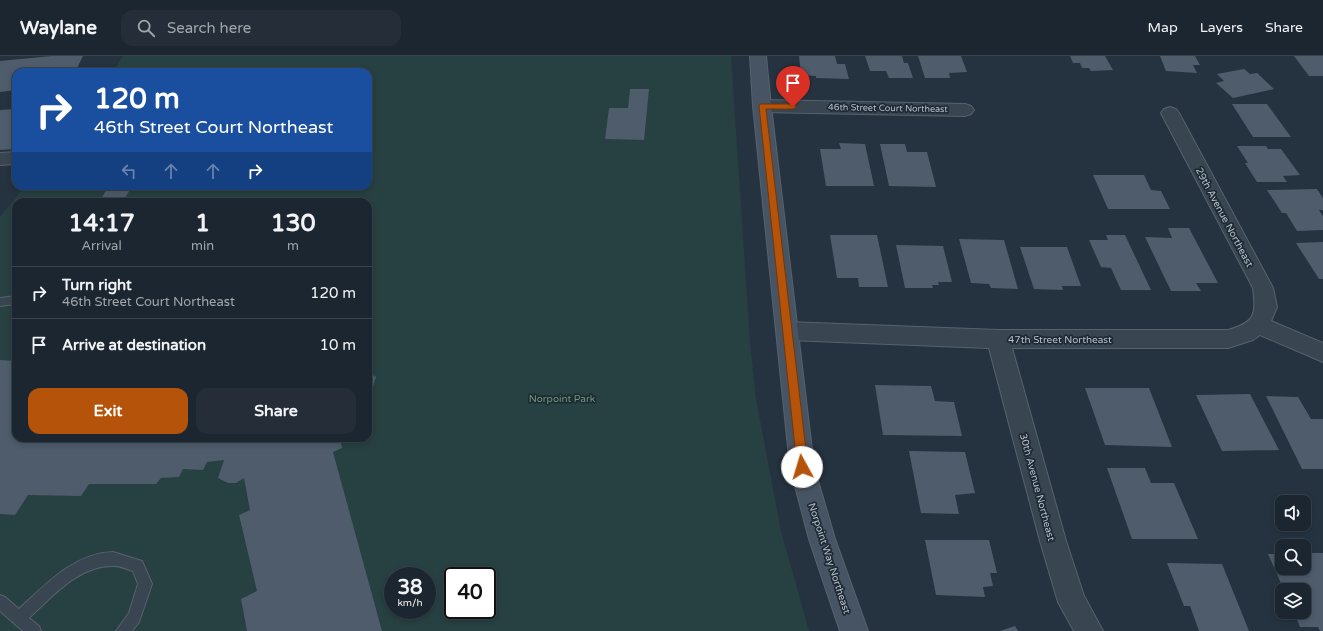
<!DOCTYPE html>
<html lang="en">
<head>
<meta charset="utf-8">
<style>
  body { margin:0; font-family:"Varela Round",sans-serif; background:#252e38; color:#f1f3f6; height:100vh; display:flex; flex-direction:column; font-size:15px; white-space:nowrap }
  * { box-sizing:border-box; margin:0 }
  p { font-size:13px; color:#a0a5ab }
  .icon { flex:none; width:22px; height:22px; fill:none; stroke:currentColor; stroke-width:2; stroke-linecap:round; stroke-linejoin:round }
  .map { position:relative; flex:1; overflow:hidden }
  .drawer { position:absolute; left:12px; top:142px; width:360px; height:244px; display:flex; flex-direction:column; background:#1c2630; border-radius:12px; box-shadow:0 2px 6px #0003,0 0 0 1px #3a434c }
  .drawer>* { flex:none }
  .top-card { position:absolute; left:12px; top:12px; width:360px; height:122px; border-radius:12px; box-shadow:0 2px 6px #0003,0 0 0 1px #3a434c; background:#1a4fa0; color:#fff; overflow:hidden }
  .buttons { position:absolute; left:1275px; top:439px; display:grid; gap:8px }
  .buttons a { display:grid; place-items:center; width:36px; height:36px; border-radius:8px; background:#1c2630; box-shadow:0 2px 6px #0003,0 0 0 1px #3a434c; font-size:20px }
  .speed { position:absolute; left:384px; top:511px; display:flex; gap:8px; font-size:20px; font-weight:700; text-align:center }
  .speed>* { display:grid; place-content:center; width:52px; height:52px; border-radius:50%; background:#1c2630; box-shadow:0 2px 6px #0003,0 0 0 1px #3a434c; line-height:1 }
  .speed small { font-size:10px; font-weight:400 }
  .speed .limit { border:2px solid #111; border-radius:6px; background:#fff; color:#111 }
  .pin { position:absolute; display:grid; place-items:center; width:34px; height:34px; color:#fff; margin:-41px -17px; border-radius:50% 50% 50% 0; rotate:-45deg; box-shadow:0 0 4px #0007 }
  .pin .icon { rotate:45deg }
  .me { position:absolute; width:44px; margin:-22px; rotate:354deg; stroke-linejoin:round; filter:drop-shadow(0 0 3px #0008) }
  .turn { display:flex; align-items:center; gap:14px; height:84px; padding:0 16px; font-size:18px }
  .turn .icon { width:52px; height:52px; stroke-width:2.5 }
  .turn b { display:block; font-size:28px; line-height:34px }
  .lanes { display:flex; align-items:center; height:38px; padding:0 16px; background:#0003; justify-content:center; gap:20px; direction:ltr }
  .lanes .off { opacity:.35 }
  .eta { display:flex; justify-content:space-evenly; align-items:center; height:68px; text-align:center }
  .eta b { font-size:24px; font-weight:700; line-height:28px }
  .action { display:flex; gap:8px; margin-top:auto; padding:8px 16px }
  .action a { flex:1; height:46px; border-radius:12px; background:#b45309; color:#fff; font-size:16px; font-weight:700; line-height:46px; text-align:center }
  .action a+a { background:#252e38; color:#f1f3f6 }
  ul { padding:0; list-style:none }
  li { display:flex; align-items:center; gap:12px; height:52px; padding:0 16px; border-top:1px solid #3a434c }
  li div { flex:1 }
  li b { display:block; font-size:15px }
  li em { font-style:normal }
  header { display:flex; align-items:center; gap:24px; box-sizing:border-box; height:56px; padding:0 20px; background:#1c2630; border-bottom:1px solid #3a434c }
  header strong { font-size:19px }
  nav { display:flex; gap:22px; margin-inline-start:auto; font-size:14px }
  .search { width:280px; height:36px; background:#252e38; display:flex; align-items:center; gap:10px; box-sizing:border-box; padding:0 14px; border-radius:12px; color:#a0a5ab; font-size:15px }
  .map>svg:first-child { display:block }
  .green { fill:#274041; fill-rule:evenodd }
  .building { fill:#4e5c6b }
  .lines { fill:none; stroke-linecap:round; stroke-linejoin:round }
  .lane-casing { stroke:#57626d; stroke-width:2 }
  .street-casing { stroke:#57626d; stroke-width:2 }
  .secondary-casing { stroke:#57626d; stroke-width:2 }
  .lane { fill:#394550; fill-rule:evenodd }
  .street { fill:#394550; fill-rule:evenodd }
  .secondary { fill:#475463; fill-rule:evenodd }
  .route { fill:#b45309; stroke:#753606 }
  .labels { text-anchor:middle; stroke-width:3.5; stroke-linejoin:round; paint-order:stroke }
  .far-street-label { font-size:9px; fill:#b6bfca; stroke:#1e2a35 }
  .street-label { font-size:10px; fill:#b6bfca; stroke:#1e2a35 }
  .park-label { font-size:10px; fill:#6d9b73; stroke:#1e2a35 }
</style>
</head>
<body>
<header>
<strong>Waylane</strong>
<div class="search"><svg class="icon" aria-label="search" viewBox="0 0 24 24"><circle cx="10" cy="10" r="6"/><path d="M15 15l6 6"/></svg>Search here</div>
<nav><a>Map</a><a>Layers</a><a>Share</a></nav>
</header>
<div class="map">
<svg width="1323" height="575" viewBox="0 0 1323 575">
  <rect width="100%" height="100%" fill="#253340"/>
  <!-- green -->
  <path class="green" d="M123,0h608l19,286 6,57 25,132 28,100h-809v-414l25,-31h343v-114h-256zM16,146h352v236h-352zM393,520h34v34h-34zM453,520h34v34h-34z"/>
  <!-- building -->
  <path class="building" d="M52,0h31l-8,16h-59v18l-16,2v-31z
    M799,0h36l2,8h8l4,15 -33,-1v-2l-15,-1z
    M865,0h37l2,7h4l5,15h-24l-3,-7h-16z
    M918,0h43l6,16 -18,1 1,5h-25z
    M1070,0h35l8,14 -22,1 -2,-3h-7l-2,-5h-7z
    M1160,0h35l5,9h-7l4,8 -31,-2z
    M1294,0h29v20h-14z
    M1244,13l6,5 7,-1 17,16 -41,9 -17,-15 8,-2 -7,-7z
    M630,33h19l-5,51 -39,-1 4,-31h19z
    M1232,48h35l24,33h-38z
    M16,53v40l-16,1v-40z
    M839,87l26,1 9,42h-48l-6,-37h21z
    M880,88h25l2,8h20l9,35 -47,-1z
    M1237,90h29l2,3h13l19,26 -17,1 4,6h-30l-12,-19h3z
    M1093,119h51l7,15 10,1 9,18h-62z
    M109,130h23l-9,16h-24z
    M1317,133l6,9v12h-4l4,6v14l-26,1 -11,-18h-4l-15,-23z
    M1168,172h21l29,55h-22l5,8h-30l-26,-54 27,1z
    M830,179h47l11,52h-29l-1,-9h-21z
    M1106,179h19l26,55h-30l-10,-22 -10,-1 -12,-27h19z
    M959,183l45,1 14,49 -27,-1 -2,-4 -18,-1z
    M1323,186v37h-4l-23,-36z
    M896,189l47,1 9,36h-14l1,3h-7l1,3h-28z
    M1020,191h47l14,39h-19l1,4 -29,-1z
    M0,304l16,1v77h324l2,10 -9,4 49,179h-135l-6,-32 16,-8 -18,-76 11,-5 -6,-32 -8,5h-8l-10,-5 6,-18 -17,2 -4,8 -20,-1 -4,8 -18,1 -5,6h-67l-8,12 -53,-1 -13,20 -15,-1z
    M368,316l8,5 -8,25z
    M875,329l56,1 4,15 19,1 8,34 -79,-1z
    M1085,332h64l23,59 -67,-2z
    M1250,338l29,56 -57,1 -26,-56z
    M1266,340l32,1 13,22h12v50h-21z
    M909,395l56,1 10,41 -20,2 4,19 -38,-1z
    M1107,412h38l6,15h23l24,56h-66z
    M925,484h64l8,33h-7l3,13 -10,1 2,10 -49,-2z
    M1304,497h19v78h-3l-2,-4h-18l-6,-15h10v-22h-20l-16,-36h14v14h22z
    M1167,507l55,1 27,67h-50l-9,-25h-6z
    M1015,570l3,5h-18z"/>
  <g class="lines">
    <defs>
      <path id="lane" d="M16,240v8l-16,2v-8z
        M113,496l29,9 10,23 -13,38 -7,9h-16l13,-18 9,-29 -5,-13c-7,-2 -14,-6 -21,-5 -34,0 -60,31 -83,52l10,8 2,5h-18l-23,-20v-16l5,2 14,12c26,-24 55,-56 94,-57z"/>
      <path id="street" d="M762,44l203,4 6,2 3,4 -3,4 -6,2 -203,-4 -6,-2 -3,-4 3,-4z
        M1170,51l6,2 3,4 94,175 4,19 -6,14 52,22v19l-63,-27 -7,5 -25,8h-216l54,193 18,55 19,35h-29l-16,-29 -18,-61 -51,-193 -201,-8 -8,-3 -3,-6 3,-6 8,-3 210,8h230c28,-8 28,-16 25,-42l-92,-175 3,-4z
        M16,96v12l-16,1v-12z"/>
      <path id="secondary" d="M750,0h16l5,50 43,361 21,72 33,92h-28l-31,-92 -19,-72 -37,-361z"/>
    </defs>
    <!-- lane casing -->
    <use href="#lane" class="lane-casing"/>
    <!-- street casing -->
    <use href="#street" class="street-casing"/>
    <!-- secondary casing -->
    <use href="#secondary" class="secondary-casing"/>
    <!-- lane -->
    <use href="#lane" class="lane"/>
    <!-- street -->
    <use href="#street" class="street"/>
    <!-- secondary -->
    <use href="#secondary" class="secondary"/>
  </g>
  <!-- route -->
  <path class="route" d="M760,48h33l4,3 -4,2h-27l42,358 -2,3 -4,2 -3,-2 -2,-3 -38,-361z"/>
  <g class="labels">
    <!-- far-street labels -->
    <g class="far-street-label">
      <text transform="translate(888 52) rotate(1)" y="3">46th Street Court Northeast</text>
    </g>
    <!-- street labels -->
    <g class="street-label">
      <text transform="translate(1225 161) rotate(62)" y="4">29th Avenue Northeast</text>
      <text x="1060" y="287">47th Street Northeast</text>
      <text transform="translate(1038 431) rotate(75)" y="4">30th Avenue Northeast</text>
      <text transform="translate(830 502) rotate(72)" y="4">Norpoint Way Northeast</text>
    </g>
    <!-- park labels -->
    <g class="park-label">
      <text x="562" y="346">Norpoint Park</text>
    </g>
  </g>
</svg>
<div class="buttons">
<a><svg class="icon" aria-label="sound" viewBox="0 0 24 24"><path d="M4 9h4l5-4v14l-5-4H4zM17 9q2 3 0 6"/></svg></a>
<a><svg class="icon" aria-label="search" viewBox="0 0 24 24"><circle cx="10" cy="10" r="6"/><path d="M15 15l6 6"/></svg></a>
<a><svg class="icon" aria-label="layers" viewBox="0 0 24 24"><path d="M12 4l9 5-9 5-9-5zM3 14l9 5 9-5"/></svg></a>
</div>
<div class="speed"><div>38<small>km/h</small></div><div class="limit">40</div></div>
<div class="pin" style="left:793px;top:51px;background:#d93025"><svg class="icon" aria-label="arrive" viewBox="0 0 24 24"><path d="M6 21V4h12l-3 4 3 4H6"/></svg></div>
<svg class="me" style="left:802px;top:411px" viewBox="-20 -20 40 40"><circle r="19" fill="#fff"/><path d="M0-13L10 11 0 6-10 11z" fill="#b45309"/></svg>
<div class="top-card">
<div class="turn"><svg class="icon" aria-label="right" viewBox="0 0 24 24"><path d="M7 20v-9h11M14 6l5 5-5 5"/></svg><div><b>120 m</b>46th Street Court Northeast</div></div>
<div class="lanes"><svg class="icon off" aria-label="left" viewBox="0 0 24 24"><path d="M17 20v-9H6M10 6l-5 5 5 5"/></svg><svg class="icon off" aria-label="ahead" viewBox="0 0 24 24"><path d="M12 20V5M6 11l6-6 6 6"/></svg><svg class="icon off" aria-label="ahead" viewBox="0 0 24 24"><path d="M12 20V5M6 11l6-6 6 6"/></svg><svg class="icon" aria-label="right" viewBox="0 0 24 24"><path d="M7 20v-9h11M14 6l5 5-5 5"/></svg></div>
</div>
<section class="drawer">
<div class="eta">
<div><b>14:17</b><p>Arrival</p></div>
<div><b>1</b><p>min</p></div>
<div><b>130</b><p>m</p></div>
</div>
<ul>
<li><svg class="icon" aria-label="right" viewBox="0 0 24 24"><path d="M7 20v-9h11M14 6l5 5-5 5"/></svg><div><b>Turn right</b><p>46th Street Court Northeast</p></div><em>120 m</em></li>
<li><svg class="icon" aria-label="arrive" viewBox="0 0 24 24"><path d="M6 21V4h12l-3 4 3 4H6"/></svg><div><b>Arrive at destination</b></div><em>10 m</em></li>
</ul>
<div class="action"><a>Exit</a><a>Share</a></div>
</section>
</div>
</body>
</html>
